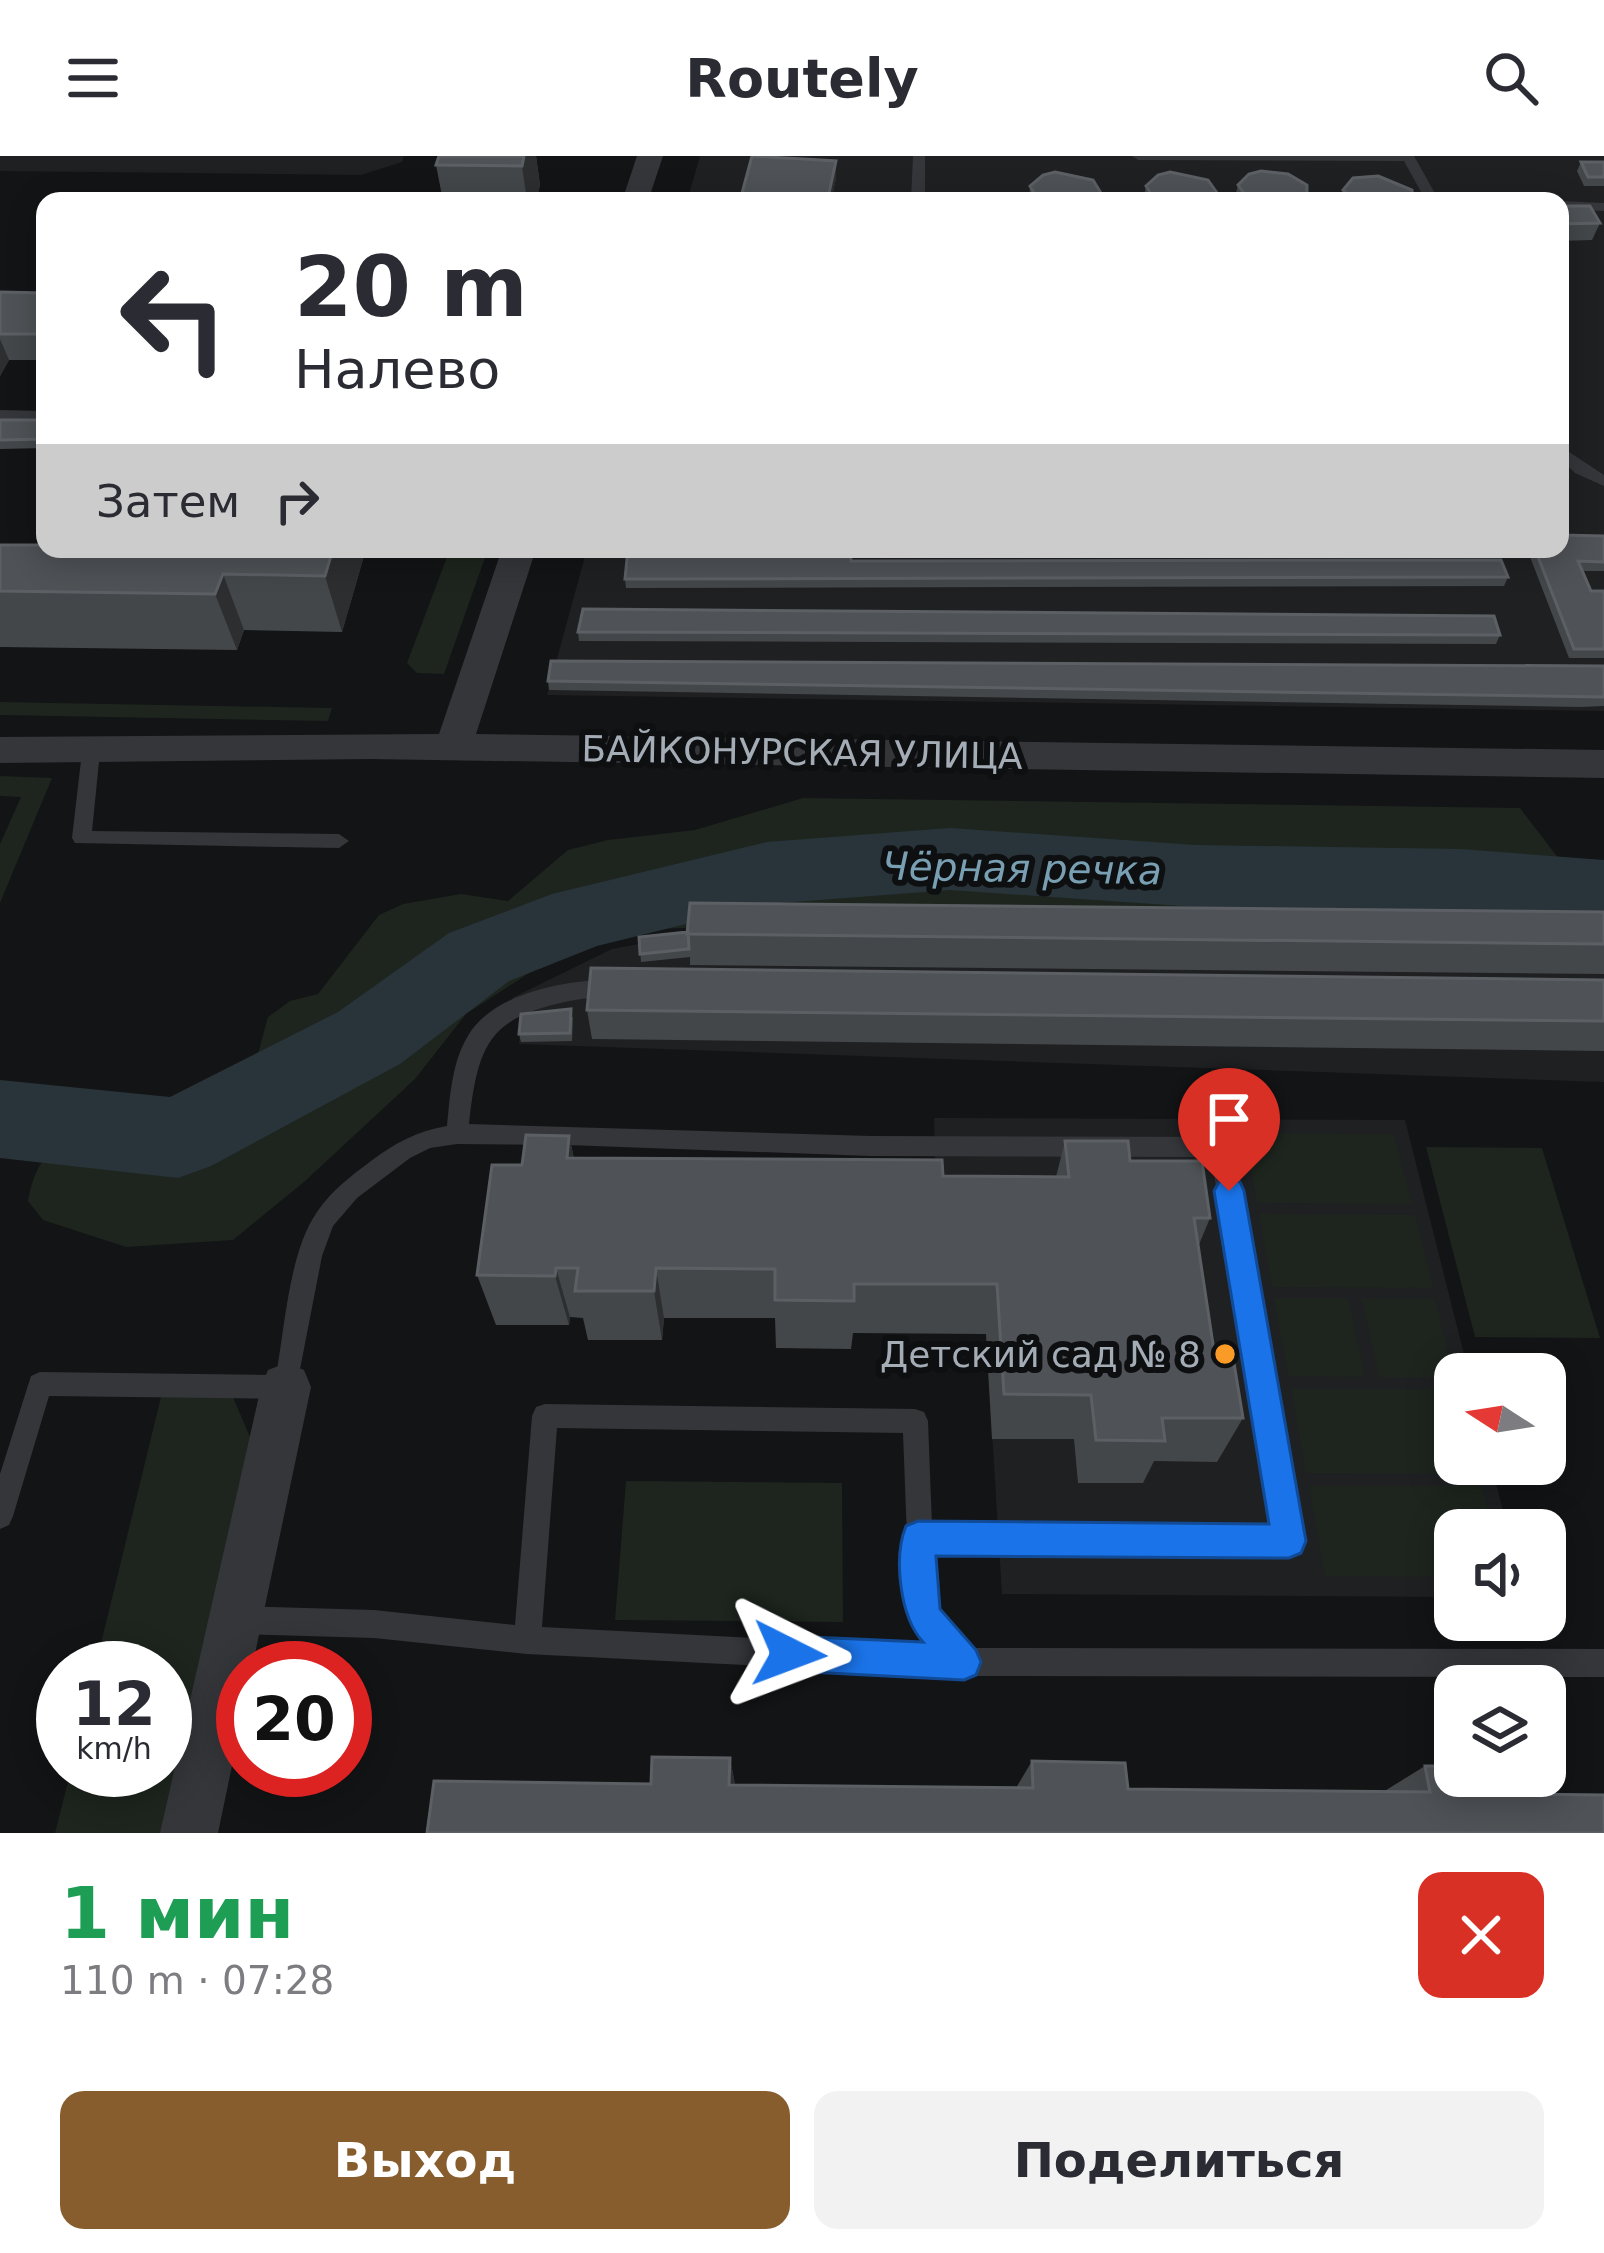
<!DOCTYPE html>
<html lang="ru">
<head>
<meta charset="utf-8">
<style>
  body { margin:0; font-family:"DejaVu Sans",sans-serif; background:#f2f2f3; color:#2b2b33; height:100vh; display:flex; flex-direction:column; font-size:45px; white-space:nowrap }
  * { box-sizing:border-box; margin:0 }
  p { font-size:39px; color:#7c7c81 }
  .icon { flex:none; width:66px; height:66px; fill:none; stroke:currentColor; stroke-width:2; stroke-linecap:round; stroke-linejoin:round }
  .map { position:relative; height:1677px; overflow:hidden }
  .drawer { display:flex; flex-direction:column; background:#fff; flex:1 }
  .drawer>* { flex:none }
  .hud { position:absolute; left:36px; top:36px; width:1533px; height:366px; border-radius:24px; box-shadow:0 6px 30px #0003; background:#fff; color:#2b2b33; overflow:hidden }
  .needle { width:78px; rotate:282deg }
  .buttons { position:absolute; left:1434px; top:1197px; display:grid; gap:24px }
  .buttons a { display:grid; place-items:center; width:132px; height:132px; border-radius:24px; background:#fff; box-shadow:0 6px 30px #0003; font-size:60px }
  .speed { position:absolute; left:36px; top:1485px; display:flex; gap:24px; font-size:60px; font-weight:700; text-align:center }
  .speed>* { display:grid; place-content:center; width:156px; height:156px; border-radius:50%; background:#fff; box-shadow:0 6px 30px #0003; line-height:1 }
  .speed small { font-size:30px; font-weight:400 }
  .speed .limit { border:18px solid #d22; background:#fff; color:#111 }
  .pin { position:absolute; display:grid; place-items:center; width:102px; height:102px; color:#fff; margin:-123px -51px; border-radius:50% 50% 50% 0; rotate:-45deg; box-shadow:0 0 12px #0007 }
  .pin .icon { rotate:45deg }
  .me { position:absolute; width:132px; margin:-66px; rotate:93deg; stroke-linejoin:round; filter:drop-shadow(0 0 9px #0008) }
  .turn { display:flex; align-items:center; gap:42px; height:252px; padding:0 60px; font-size:54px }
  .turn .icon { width:156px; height:156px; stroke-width:2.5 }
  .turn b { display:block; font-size:84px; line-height:102px }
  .then { display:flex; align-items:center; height:114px; padding:0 60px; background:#0003; gap:24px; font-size:45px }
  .round { display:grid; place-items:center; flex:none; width:126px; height:126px; border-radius:24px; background:#f2f2f3 }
  .summary { display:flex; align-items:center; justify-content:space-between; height:204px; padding:0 60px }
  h1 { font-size:72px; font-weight:600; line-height:90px; color:#1e9e55 }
  .primary-button { display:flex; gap:24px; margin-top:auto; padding:24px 60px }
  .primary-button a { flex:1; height:138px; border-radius:24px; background:#885d2e; color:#fff; font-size:48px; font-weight:600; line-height:138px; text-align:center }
  .primary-button a+a { background:#f2f2f3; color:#2b2b33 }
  header { display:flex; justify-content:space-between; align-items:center; height:156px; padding:0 60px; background:#fff; font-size:54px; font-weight:600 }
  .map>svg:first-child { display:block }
  .built { fill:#1f2022 }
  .green { fill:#1d251e }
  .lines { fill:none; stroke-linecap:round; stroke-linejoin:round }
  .river { fill:#29343a; fill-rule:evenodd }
  .lane { fill:#34363a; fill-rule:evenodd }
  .street { fill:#34363a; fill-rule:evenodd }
  .wall { fill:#44474a }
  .shaded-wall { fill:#2c2e30 }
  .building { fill:#4f5256; stroke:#5c6065; stroke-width:3 }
  .route { fill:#1a73e8; stroke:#114b97; stroke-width:3 }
  .poi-dot { fill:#fa9b27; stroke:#0e0f10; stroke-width:4.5 }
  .labels { text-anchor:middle; stroke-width:12; stroke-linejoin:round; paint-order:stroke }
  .street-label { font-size:36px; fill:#a4acb6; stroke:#0e0f10 }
  .poi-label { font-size:36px; fill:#a4acb6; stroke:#0e0f10; text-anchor:end }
  .water-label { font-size:39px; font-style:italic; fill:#799fb3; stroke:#0e0f10 }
</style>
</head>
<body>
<header><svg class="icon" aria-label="menu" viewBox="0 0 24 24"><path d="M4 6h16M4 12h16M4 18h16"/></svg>Routely<svg class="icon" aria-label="search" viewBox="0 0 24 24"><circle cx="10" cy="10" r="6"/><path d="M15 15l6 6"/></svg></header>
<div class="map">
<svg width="1604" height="1677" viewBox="0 0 1604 1677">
  <rect width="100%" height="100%" fill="#131415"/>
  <!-- built -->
  <path class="built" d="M0,0h404l-2,6 -41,13 -361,-4z
    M700,0h904v555l-1057,-16 40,-146h973v-348h-873z
    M692,778l912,8v140l-1085,-38 2,-23 -9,-23 100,-49z
    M934,962l471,2 64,254h-14v90h36l17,66h-53v67l-453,-3 -16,-260 -46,-1z"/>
  <!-- green -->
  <path class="green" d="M450,393h38l-44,125 -27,-1 -10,-10z
    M0,546l332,6 -4,13 -328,-6z
    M0,620l52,2 -52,125v-59l21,-47 -21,-1z
    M803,642l717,10 52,68 32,1v55l-669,-14 -303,12 -78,27 -88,57 -51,65 -111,103 -71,58 -107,7 -83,-27 -15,-19c4,-22 9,-33 22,-51 37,-53 79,-34 135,-28l69,-54 14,-51 22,-16 28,-7 61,-79 24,-11 58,-10 47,7 60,-51 40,-10 87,-10z
    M1244,977l150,1 18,70 -155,-1z
    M1426,991l116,1 58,190 -125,-1z
    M1259,1058l156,1 18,73 -161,-1z
    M1274,1142h74l17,79 -77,-1z
    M1362,1143h73l19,78h-75z
    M1291,1233h164v75h21l2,10 -172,-1z
    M232,1239l21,49 -90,389h-108l16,-63h94v-102h-70l66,-271z
    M626,1325l216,2 1,139 -228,-2z
    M1309,1330h173l10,44h-37v47l-130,-1z"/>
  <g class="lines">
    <!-- river -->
    <path class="river" d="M950,672l246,17 264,4 144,11v64l-144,-11 -264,-6 -246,-17 -183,14 -170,42 -88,35 -109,83 -189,102 -33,12 -178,-20v-78l170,17 168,-85 111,-79 103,-39 215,-52z"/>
    <!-- lane -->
    <path class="lane" d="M913,0h12v45h-14z
      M1132,0h282l22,39 39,2 7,4h-56l-22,-40 -266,-1z
      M1560,45l44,2v8l-44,-2z
      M0,254l45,1v10l-45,-1z
      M1560,290l44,29v11l-29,-13 -15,-14z
      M91,589l9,7 -8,79 247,3 10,7 -10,7 -264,-5 -3,-5 10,-86z
      M616,823l7,2 3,6 -3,6c-15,4 -32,4 -48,7 -86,16 -97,43 -106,124l402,12 350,1 8,3 73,401 -4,9 -9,4 -355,-2 2,59 34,37 634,1v28l-640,-1 -437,-22 -153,-16 -136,-4 -10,-4 -4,-10 4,-10 10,-4 136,4 141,15 17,-209 4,-9 9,-3 370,5 9,3 4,9 4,105 342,2 -63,-371 -340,-1 -304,-11 -110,-1 -27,4 -20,10 -53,40 -24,28 -11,30 -27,139 -9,4 -237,-3 -36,120 -4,9 -9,4v-55l31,-98 9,-4 236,3c9,-48 13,-123 41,-163 14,-21 34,-36 54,-51 24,-18 46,-30 76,-35 3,-31 5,-65 22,-92 27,-43 101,-54 147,-55zM557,1272l346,5 7,183 22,31 -390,-20z"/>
    <!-- street -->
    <path class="street" d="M637,0h26l-15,45h-26z
      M502,393h34l-60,185 1128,16v28l-1233,-19 -371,4v-26l439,-3z
      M286,1207l18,7 7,17 -59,281h-9v45l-25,120h-58l101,-446 7,-17z"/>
  </g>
  <!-- wall -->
  <path class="wall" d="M536,0l4,29 -4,16h-93l-7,-36z
    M1581,6h23v24h-20l-7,-15z
    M836,22l-5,23h-89v-8z
    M1238,29h69l-1,16h-72z
    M1030,30l71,7 -1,8h-71z
    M1146,30l69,15h-72z
    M1343,34l70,11h-73z
    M1560,50l40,17 -8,17 -32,1z
    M0,136l45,1v67h-36l-9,16z
    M0,264h45v28l-45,1z
    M1604,380v35h-22l9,20h13v67h-35l-42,-109h33z
    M0,389l45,4h321l-24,83 -98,-2 -7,20 -237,-3z
    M851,405l657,16 -4,9 -878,2 -1,-9z
    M578,476l922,3 -4,9 -917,-3z
    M1604,510v40l-24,1 -1031,-17 -1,-9z
    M1604,756v62l-914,-9v-8l-49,5 -2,-25 49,-5z
    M1604,824v71l-1012,-12 -5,-29z
    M573,861l-1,24 -51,1 -2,-8z
    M569,980l5,22 369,18 113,1 9,-36 65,20 80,57 -12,29 16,104 29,67 -26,44 -63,-1 -11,22h-65l-4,-44h-82l-6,-105 -133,-1 -2,16 -75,-1 -1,-30h-111l-2,22h-74l-5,-22 -13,-1 -1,8h-73l-19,-50 45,-110z
    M652,1601l78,1 5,27 281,3 16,-27 93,2 3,26 255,3 42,-26h30v10h62l4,18 83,1v38h-1177l7,-52 217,3z"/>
  <!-- shaded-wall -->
  <path class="shaded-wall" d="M524,0h12l4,29 -4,16h-9l-5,-35z
    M836,5v17l-5,23h-3z
    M0,183l9,21 -9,16z
    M333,393h33l-24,83 -17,-56z
    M223,418l21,56 -7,20 -22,-56z
    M569,980l12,54 -14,-32z
    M556,1112l14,49 -1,8 -14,-49z
    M656,1112l8,50 -2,22 -8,-49z
    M730,1602l5,26 -1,25 -5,-24z"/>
  <!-- building -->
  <path class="building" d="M439,0h85l-2,10 -86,-1z
    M752,0l84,5 -8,37 -86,-5z
    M1581,6h23v15h-16z
    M1261,15l27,3 19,11v14l-7,2h-47l-5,-2 -10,-14 11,-11z
    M1055,16l38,8 8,13 -4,7h-59l-8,-14 13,-11z
    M1170,16l38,8 9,13 -3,7h-59l-9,-14 12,-11z
    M1378,20l34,14 1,11h-56l-14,-11 10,-12z
    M1560,50h30l10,17 -40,1z
    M0,136l45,1v41h-45z
    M0,264h45v19l-45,1z
    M1560,379l44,1v26l-26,-1 13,30h13v58h-30l-39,-100h25z
    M0,389h45v4h288l-8,27 -102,-2 -8,20 -215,-3z
    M628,393h222l1,12 650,-1 7,17 -883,2z
    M583,453l911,7 6,19 -922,-3z
    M551,505l1053,5v31l-1056,-16z
    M690,747l914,9v32l-917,-10z
    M688,776l1,17 -49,5 -1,-17z
    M591,812l1013,12v41l-1017,-11z
    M571,853l-1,24 -51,1 2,-20z
    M526,979l43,1 -2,22 375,2 1,16 126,1 -4,-36h63l2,20h72l8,57h-16l20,133h18l11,67h-81l3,23 -69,-1 -5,-45 -87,-1 -7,-110h-143v17l-79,-1v-31l-119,-1 -2,23h-79l3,-23h-22l-1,8 -78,-1 15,-110h30z
    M652,1601l78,1 -1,27 304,3 -1,-27 93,2 3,26 302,3 -5,-26h30v10h62l4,18 83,1v38h-1177l7,-52 217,3z"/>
  <!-- route -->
  <path class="route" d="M1229,1022l11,4 4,9 62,350 -5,12 -12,5 -353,-2 4,53 36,41 5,12 -5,13 -12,5 -175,-9 -13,-5 -5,-12 5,-13 13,-5 134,6c-23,-25 -30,-84 -17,-116l12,-5 351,3 -55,-333 5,-9z"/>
  <!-- markers -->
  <circle class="poi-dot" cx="1225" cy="1198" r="12"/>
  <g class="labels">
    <!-- street labels -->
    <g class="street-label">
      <text transform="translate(802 596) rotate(1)" y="13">БАЙКОНУРСКАЯ УЛИЦА</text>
    </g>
    <!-- poi labels -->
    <g class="poi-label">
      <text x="1201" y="1211">Детский сад № 8</text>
    </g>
    <!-- water labels -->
    <g class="water-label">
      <text transform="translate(1022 712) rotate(1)" y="14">Чёрная речка</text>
    </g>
  </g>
</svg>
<div class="buttons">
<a><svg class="needle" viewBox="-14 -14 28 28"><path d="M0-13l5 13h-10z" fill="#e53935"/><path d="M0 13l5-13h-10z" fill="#7c7c81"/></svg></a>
<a><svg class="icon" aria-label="sound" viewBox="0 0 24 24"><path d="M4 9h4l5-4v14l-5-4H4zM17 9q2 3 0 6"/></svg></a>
<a><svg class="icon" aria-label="layers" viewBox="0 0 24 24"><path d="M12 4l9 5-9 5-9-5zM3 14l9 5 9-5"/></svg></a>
</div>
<div class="speed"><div>12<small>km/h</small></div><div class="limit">20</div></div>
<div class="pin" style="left:1229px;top:1035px;background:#d93025"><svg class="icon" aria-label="arrive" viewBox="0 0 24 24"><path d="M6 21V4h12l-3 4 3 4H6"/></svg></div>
<svg class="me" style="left:789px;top:1498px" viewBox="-20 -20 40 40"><path d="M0-17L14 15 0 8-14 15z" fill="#1a73e8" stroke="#fff" stroke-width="4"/></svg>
<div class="hud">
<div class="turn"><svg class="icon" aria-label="left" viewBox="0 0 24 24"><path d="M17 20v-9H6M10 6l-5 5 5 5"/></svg><div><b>20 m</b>Налево</div></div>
<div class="then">Затем<svg class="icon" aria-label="right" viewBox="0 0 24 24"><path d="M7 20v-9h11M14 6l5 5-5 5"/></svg></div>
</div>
</div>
<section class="drawer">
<div class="summary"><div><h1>1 мин</h1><p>110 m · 07:28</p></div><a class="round" style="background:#d93025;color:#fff"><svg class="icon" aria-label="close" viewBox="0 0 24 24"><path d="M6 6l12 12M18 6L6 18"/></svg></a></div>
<div class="primary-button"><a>Выход</a><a>Поделиться</a></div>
</section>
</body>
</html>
